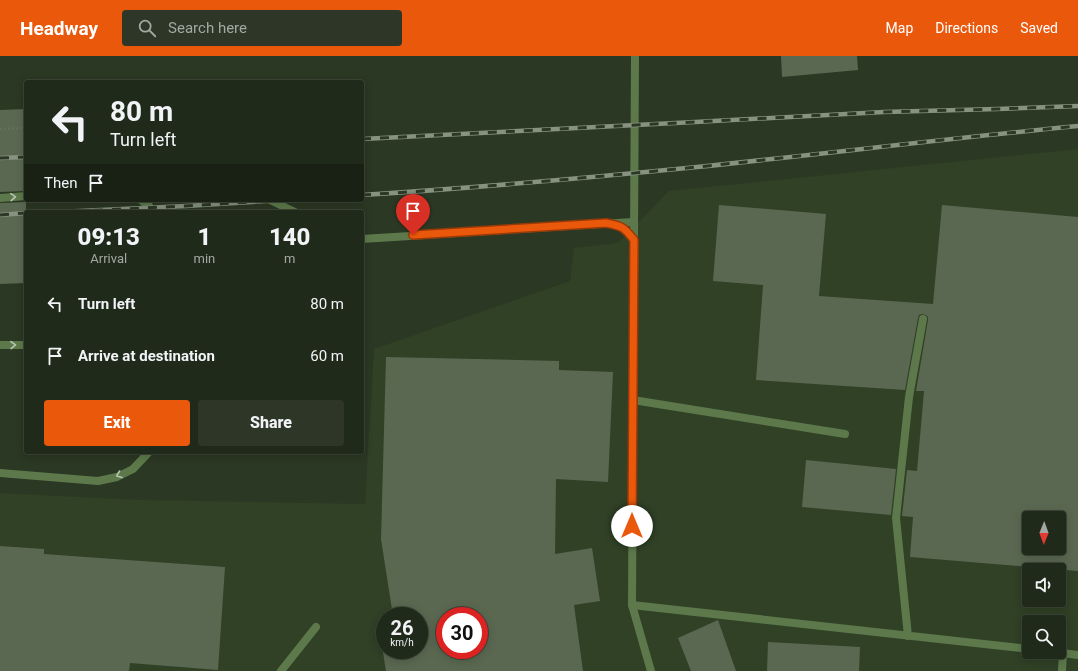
<!DOCTYPE html>
<html lang="en">
<head>
<meta charset="utf-8">
<style>
  body { margin:0; font-family:Roboto,sans-serif; background:#2d3627; color:#f1f3f6; height:100vh; display:flex; flex-direction:column; font-size:15px; white-space:nowrap }
  * { box-sizing:border-box; margin:0 }
  p { font-size:13px; color:#a2a7a2 }
  .icon { flex:none; width:22px; height:22px; fill:none; stroke:currentColor; stroke-width:2; stroke-linecap:round; stroke-linejoin:round }
  .map { position:relative; flex:1; overflow:hidden }
  .details { position:absolute; left:24px; top:154px; width:340px; height:244px; display:flex; flex-direction:column; background:#202a1a; border-radius:4px; box-shadow:0 2px 10px #0003,0 0 0 1px #3d4639 }
  .details>* { flex:none }
  .hud { position:absolute; left:24px; top:24px; width:340px; height:122px; border-radius:4px; box-shadow:0 2px 10px #0003,0 0 0 1px #3d4639; background:#202a1a; color:#f1f3f6; overflow:hidden }
  .needle { width:26px; rotate:181deg }
  .buttons { position:absolute; left:1022px; top:455px; display:grid; gap:8px }
  .buttons a { display:grid; place-items:center; width:44px; height:44px; border-radius:4px; background:#202a1a; box-shadow:0 2px 10px #0003,0 0 0 1px #3d4639; font-size:20px }
  .speed { position:absolute; left:376px; top:551px; display:flex; gap:8px; font-size:20px; font-weight:700; text-align:center }
  .speed>* { display:grid; place-content:center; width:52px; height:52px; border-radius:50%; background:#202a1a; box-shadow:0 2px 10px #0003,0 0 0 1px #3d4639; line-height:1 }
  .speed small { font-size:10px; font-weight:400 }
  .speed .limit { border:6px solid #d22; background:#fff; color:#111 }
  .pin { position:absolute; display:grid; place-items:center; width:34px; height:34px; color:#fff; margin:-41px -17px; border-radius:50% 50% 50% 0; rotate:-45deg; box-shadow:0 0 4px #0007 }
  .pin .icon { rotate:45deg }
  .me { position:absolute; width:44px; margin:-22px; rotate:0deg; stroke-linejoin:round; filter:drop-shadow(0 0 3px #0008) }
  .turn { display:flex; align-items:center; gap:14px; height:84px; padding:0 20px; font-size:18px }
  .turn .icon { width:52px; height:52px; stroke-width:2.5 }
  .turn b { display:block; font-size:28px; line-height:34px }
  .then { display:flex; align-items:center; height:38px; padding:0 20px; background:#0003; gap:8px; font-size:15px }
  .eta { display:flex; justify-content:space-evenly; align-items:center; height:68px; text-align:center }
  .eta b { font-size:24px; font-weight:800; line-height:28px }
  .cta { display:flex; gap:8px; margin-top:auto; padding:8px 20px }
  .cta a { flex:1; height:46px; border-radius:4px; background:#ea580c; color:#fff; font-size:16px; font-weight:800; line-height:46px; text-align:center }
  .cta a+a { background:#2d3627; color:#f1f3f6 }
  ul { padding:0; list-style:none }
  li { display:flex; align-items:center; gap:12px; height:52px; padding:0 20px }
  li div { flex:1 }
  li b { display:block; font-size:15px }
  li em { font-style:normal }
  header { display:flex; align-items:center; gap:24px; box-sizing:border-box; height:56px; padding:0 20px; background:#ea580c; color:#fff }
  header strong { font-size:19px }
  nav { display:flex; gap:22px; margin-inline-start:auto; font-size:14px }
  .search { width:280px; height:36px; background:#2d3627; display:flex; align-items:center; gap:10px; box-sizing:border-box; padding:0 14px; border-radius:4px; color:#a2a7a2; font-size:15px }
  .map>svg:first-child { display:block }
  .built { fill:#304126; fill-rule:evenodd }
  .building { fill:#5a6851; fill-rule:evenodd }
  .lines { fill:none; stroke-linecap:round; stroke-linejoin:round }
  .path { stroke:#636e5c; stroke-width:2.5; stroke-dasharray:2 2; stroke-linecap:butt }
  .service { stroke:#5d794b; stroke-width:8 }
  .minor { stroke:#5d794b; stroke-width:8 }
  .rail-casing { stroke:#879281; stroke-width:4.5 }
  .rail { stroke:#2b3823; stroke-width:3; stroke-dasharray:9; stroke-linecap:butt }
  .oneway { stroke:#b6c3ae }
  .route-casing { stroke:#983908; stroke-width:10 }
  .route { stroke:#ea580c; stroke-width:7 }
</style>
</head>
<body>
<header>
<strong>Headway</strong>
<div class="search"><svg class="icon" aria-label="search" viewBox="0 0 24 24"><circle cx="10" cy="10" r="6"/><path d="M15 15l6 6"/></svg>Search here</div>
<nav><a>Map</a><a>Directions</a><a>Saved</a></nav>
</header>
<div class="map">
<svg width="1078" height="615" viewBox="0 0 1078 615">
  <rect width="100%" height="100%" fill="#2b3823"/>
  <!-- built -->
  <path class="built" d="M1078,93v522h-1078v-178l141,7 224,4 9,-155 196,-68 4,-33 44,-5 51,-52zM1029,462h30v30h-30zM1029,514h30v30h-30zM385,560h34v34h-34zM445,560h34v34h-34zM1029,566h30v30h-30z"/>
  <!-- building -->
  <path class="building" d="M781,0h76l1,14 -76,7z
    M26,53v82l-26,1v-82z
    M26,146v81l-26,1v-81z
    M719,149l107,9 -7,82 114,8 9,-99 136,12v354l-168,-14 3,-40 -11,-1 5,-46 10,1 7,-80h-8l12,-71v-3l-2,-2 -4,-1 -3,1 -1,3 -13,72 -149,-10 7,-95 -50,-4zM1029,462h30v30h-30z
    M386,301l173,4v9l54,2 -5,110 -52,-3 -1,75 37,-6 8,53 -26,4 9,66h-197l-5,-31 4,-1v11h34v-34h-26l-12,-77zM445,560h34v34h-34z
    M806,404l90,9 -5,46 -89,-8z
    M0,490l44,3v5l181,13 -7,103 -88,-7 -1,8h-129z
    M718,564l18,51h-45l-13,-33z
    M768,586l92,5 -1,24h-92z"/>
  <g class="lines">
    <!-- path -->
    <path class="path" d="M0,73l26,-1"/>
    <!-- service -->
    <path class="service" d="M0,142l26,-2
      M141,144l8,6 2,6
      M270,144l25,12
      M615,169c9,1 13,7 19,15
      M362,183l271,-17
      M0,289h26
      M633,344l212,34
      M0,417l98,8 19,-4 16,-8 16,-17
      M632,549l397,44
      M908,580l-12,-118 13,-121 14,-78
      M1055,596l23,3
      M1062,615l1,-18"/>
    <!-- minor -->
    <path class="minor" d="M635,0l-3,549 19,66
      M281,615l35,-44"/>
    <defs>
      <path id="rail" d="M362,83l333,-17 189,-10 113,-3 81,-3
        M0,102l26,-1
        M362,139c112,-7 224,-17 335,-28 127,-13 254,-29 381,-41
        M58,156l128,-6 97,-6
        M0,159l26,-2"/>
    </defs>
    <!-- rail casing -->
    <use href="#rail" class="rail-casing"/>
    <!-- rail -->
    <use href="#rail" class="rail"/>
  </g>
  <!-- one-way arrows -->
  <defs><path id="oneway-chevron" d="M-2-3.5L2.5 0L-2 3.5" fill="none" stroke-width="1.6" stroke-linecap="round" stroke-linejoin="round"/></defs>
  <g class="oneway">
    <use href="#oneway-chevron" transform="translate(13 141) rotate(-3)"/>
    <use href="#oneway-chevron" transform="translate(13 289) rotate(-1)"/>
    <use href="#oneway-chevron" transform="translate(119 419) rotate(159)"/>
  </g>
  <g class="lines">
    <defs>
      <path id="route" d="M413,179l193,-12c16,3 18,4 28,17l-2,286"/>
    </defs>
    <!-- route casing -->
    <use href="#route" class="route-casing"/>
    <!-- route -->
    <use href="#route" class="route"/>
  </g>
</svg>
<div class="buttons">
<a><svg class="needle" viewBox="-14 -14 28 28"><path d="M0-13l5 13h-10z" fill="#e53935"/><path d="M0 13l5-13h-10z" fill="#a2a7a2"/></svg></a>
<a><svg class="icon" aria-label="sound" viewBox="0 0 24 24"><path d="M4 9h4l5-4v14l-5-4H4zM17 9q2 3 0 6"/></svg></a>
<a><svg class="icon" aria-label="search" viewBox="0 0 24 24"><circle cx="10" cy="10" r="6"/><path d="M15 15l6 6"/></svg></a>
</div>
<div class="speed"><div>26<small>km/h</small></div><div class="limit">30</div></div>
<div class="pin" style="left:413px;top:179px;background:#d93025"><svg class="icon" aria-label="arrive" viewBox="0 0 24 24"><path d="M6 21V4h12l-3 4 3 4H6"/></svg></div>
<svg class="me" style="left:632px;top:470px" viewBox="-20 -20 40 40"><circle r="19" fill="#fff"/><path d="M0-13L10 11 0 6-10 11z" fill="#ea580c"/></svg>
<div class="hud">
<div class="turn"><svg class="icon" aria-label="left" viewBox="0 0 24 24"><path d="M17 20v-9H6M10 6l-5 5 5 5"/></svg><div><b>80 m</b>Turn left</div></div>
<div class="then">Then<svg class="icon" aria-label="arrive" viewBox="0 0 24 24"><path d="M6 21V4h12l-3 4 3 4H6"/></svg></div>
</div>
<section class="details">
<div class="eta">
<div><b>09:13</b><p>Arrival</p></div>
<div><b>1</b><p>min</p></div>
<div><b>140</b><p>m</p></div>
</div>
<ul>
<li><svg class="icon" aria-label="left" viewBox="0 0 24 24"><path d="M17 20v-9H6M10 6l-5 5 5 5"/></svg><div><b>Turn left</b></div><em>80 m</em></li>
<li><svg class="icon" aria-label="arrive" viewBox="0 0 24 24"><path d="M6 21V4h12l-3 4 3 4H6"/></svg><div><b>Arrive at destination</b></div><em>60 m</em></li>
</ul>
<div class="cta"><a>Exit</a><a>Share</a></div>
</section>
</div>
</body>
</html>
